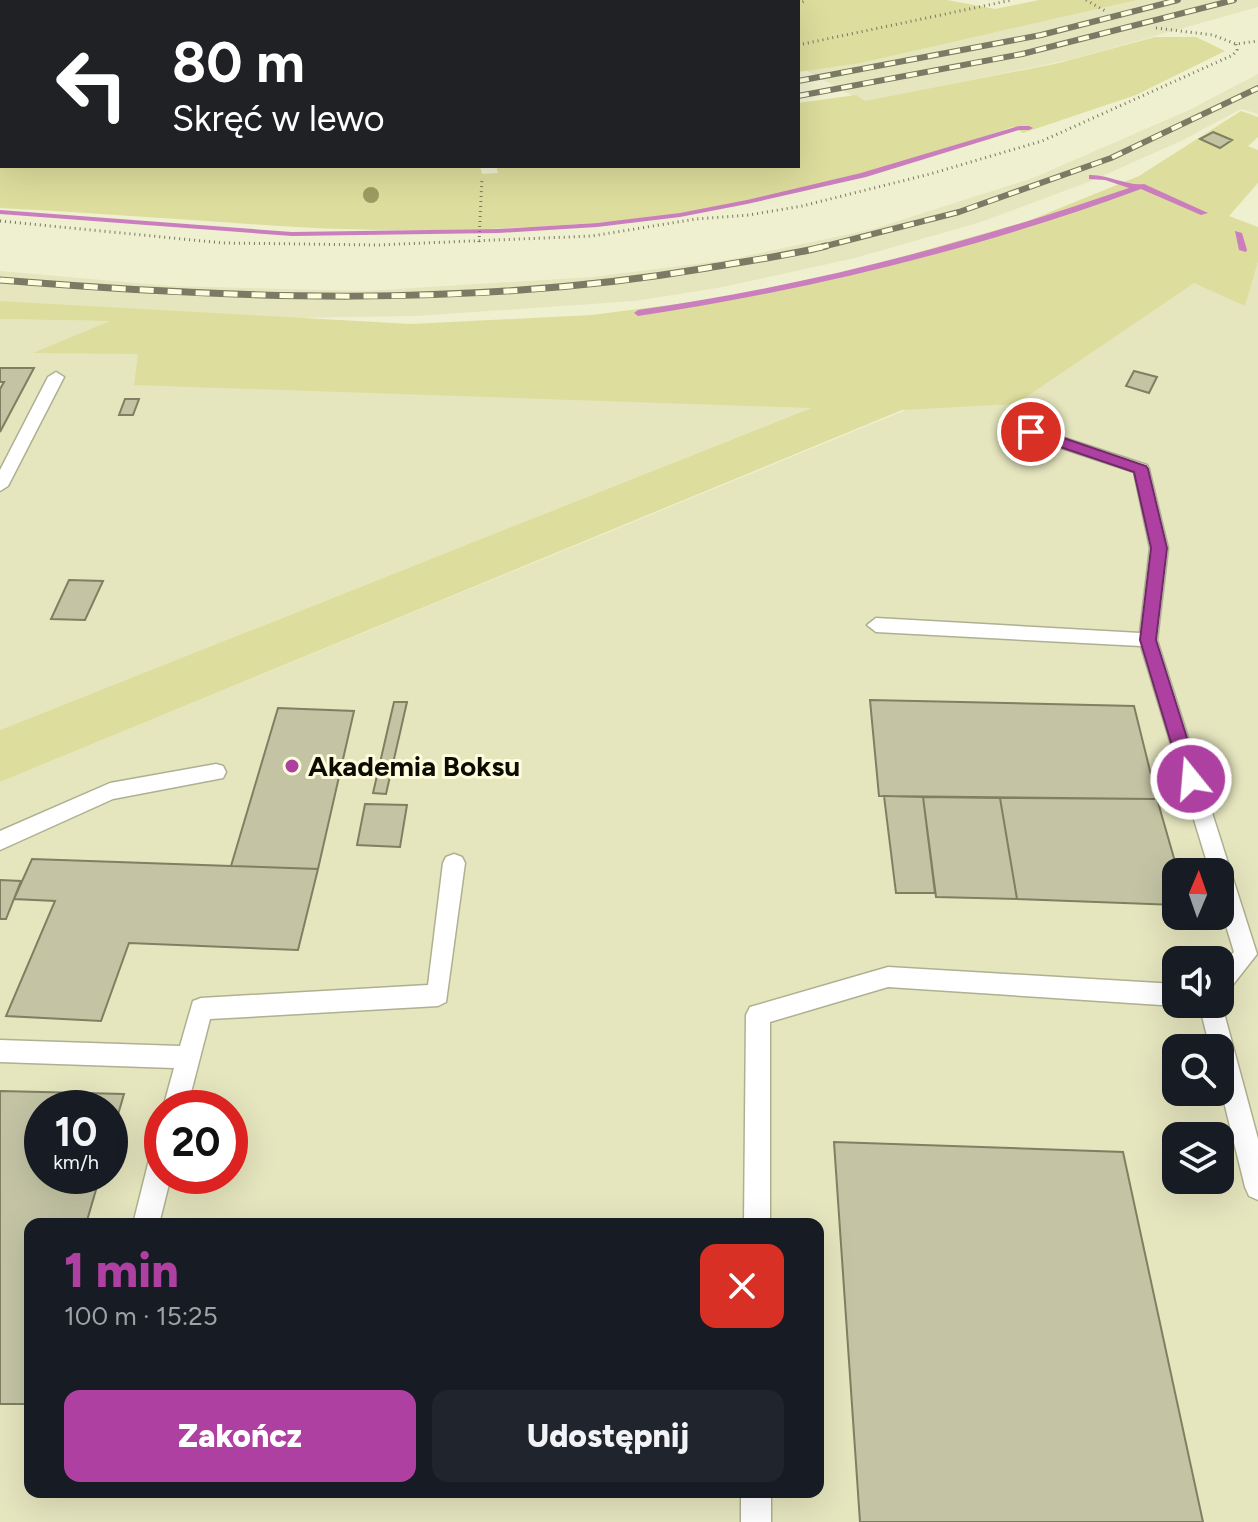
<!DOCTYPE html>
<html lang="pl">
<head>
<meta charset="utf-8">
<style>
  body { margin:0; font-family:Figtree,sans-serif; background:#20242c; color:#f1f3f6; height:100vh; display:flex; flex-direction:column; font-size:30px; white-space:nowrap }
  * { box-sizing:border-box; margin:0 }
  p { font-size:26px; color:#9ea1a6 }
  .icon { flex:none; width:44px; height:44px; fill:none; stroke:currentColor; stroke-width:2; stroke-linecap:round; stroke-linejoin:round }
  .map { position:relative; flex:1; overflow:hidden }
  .sheet { position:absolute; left:24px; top:1218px; width:800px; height:280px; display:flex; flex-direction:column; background:#171b24; border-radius:16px; box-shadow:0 8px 32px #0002 }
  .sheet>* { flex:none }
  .hud { position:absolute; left:0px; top:0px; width:800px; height:168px; box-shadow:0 8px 32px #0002; background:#202124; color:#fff; overflow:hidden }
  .needle { width:52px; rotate:2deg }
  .buttons { position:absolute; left:1162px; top:858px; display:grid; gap:16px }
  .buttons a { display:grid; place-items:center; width:72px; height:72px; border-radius:16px; background:#171b24; box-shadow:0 8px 32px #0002; font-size:40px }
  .speed { position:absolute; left:24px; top:1090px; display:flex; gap:16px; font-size:40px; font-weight:700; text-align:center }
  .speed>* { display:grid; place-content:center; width:104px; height:104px; border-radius:50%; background:#171b24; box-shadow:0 8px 32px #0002; line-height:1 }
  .speed small { font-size:20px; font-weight:400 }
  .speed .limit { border:12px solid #d22; background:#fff; color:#111 }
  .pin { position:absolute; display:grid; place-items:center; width:68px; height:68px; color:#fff; margin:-34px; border:4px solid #fff; border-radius:50%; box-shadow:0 2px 8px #0007 }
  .me { position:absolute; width:88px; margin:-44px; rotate:343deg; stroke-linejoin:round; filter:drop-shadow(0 0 6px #0008) }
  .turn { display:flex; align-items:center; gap:28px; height:168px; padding:0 40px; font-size:36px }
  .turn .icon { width:104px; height:104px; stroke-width:2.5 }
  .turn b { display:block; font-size:56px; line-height:68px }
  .round { display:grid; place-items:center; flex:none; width:84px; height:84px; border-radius:16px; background:#20242c }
  .head { display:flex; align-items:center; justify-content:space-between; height:136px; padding:0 40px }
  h1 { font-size:48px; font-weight:800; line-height:60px; color:#ad40a0 }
  .action { display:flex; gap:16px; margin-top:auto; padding:16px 40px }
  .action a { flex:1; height:92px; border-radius:16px; background:#ad40a0; color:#fff; font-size:32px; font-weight:800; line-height:92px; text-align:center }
  .action a+a { background:#20242c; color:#f1f3f6 }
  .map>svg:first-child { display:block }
  .built { fill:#e5e6be; fill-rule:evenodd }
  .green { fill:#dddd9d }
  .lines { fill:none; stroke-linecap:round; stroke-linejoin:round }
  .stream { fill:#ca7ebe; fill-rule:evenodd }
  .building { fill:#c4c4a5; stroke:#7f7f61; stroke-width:2 }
  .service-casing { stroke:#afb091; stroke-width:3 }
  .path { stroke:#787863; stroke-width:3; stroke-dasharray:1 4; stroke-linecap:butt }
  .service { fill:#fff; fill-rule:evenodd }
  .rail-far1-casing { stroke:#7a7a65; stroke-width:6 }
  .rail-casing { stroke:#7a7a65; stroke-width:7 }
  .rail-far1 { stroke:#fdfddc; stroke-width:4; stroke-dasharray:11; stroke-linecap:butt }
  .rail { stroke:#fdfddc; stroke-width:5; stroke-dasharray:14; stroke-linecap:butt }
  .tree { fill:#9d9c62 }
  .route { fill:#ad40a0; stroke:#702a68; stroke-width:2 }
  .poi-dot { fill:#ad40a0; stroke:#fdfddc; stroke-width:3 }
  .labels { text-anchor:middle; stroke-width:6; stroke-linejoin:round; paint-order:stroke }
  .poi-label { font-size:28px; font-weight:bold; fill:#0d0c03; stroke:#fdfddc; text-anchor:start }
</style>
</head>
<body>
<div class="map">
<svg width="1258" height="1522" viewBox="0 0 1258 1522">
  <rect width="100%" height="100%" fill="#eff0cf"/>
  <!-- built -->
  <path class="built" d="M1093,0h165v7l-185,52 -209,43 -66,-36v-3z
    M1258,74v40l-17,-5 -58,31 -92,41 -110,41 -126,36 -132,29 -88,14 -220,15 -124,2 -291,-17v-30l170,15 195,5 228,-14 134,-17 146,-31 160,-51 156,-68z
    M1258,262v1260h-1258v-740l974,-400 42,22 178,-122 51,24zM1176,872h44v44h-44zM1176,960h44v44h-44zM1176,1048h44v44h-44zM42,1108h68v68h-68zM162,1108h68v68h-68zM1176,1136h44v44h-44zM30,1224h788v268h-788z
    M0,319l113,2 288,72 412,14 -813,323z"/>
  <!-- green -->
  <path class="green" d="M0,0h498l1,2h-497l-2,80z
    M528,0h419l48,9 44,-9h97l-276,63 -62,9v-70z
    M1155,37h41l29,14 -89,44 -113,38 -10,-6c-128,43 -260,81 -395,94 -105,9 -215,12 -321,6 -99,-6 -198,-14 -297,-19v-45l2,3h478l2,8 16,-1 -2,-7h302v-63l58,-8 9,6 194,-38z
    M1241,111l17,6v20l-10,9 10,4v33l-29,33 29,11v35l-13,44 -51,-23 -178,121 -114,6 -902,372v-52l811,-322 -677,-23 4,-31 -105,-1 77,-32 -110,-2v-18l411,23 181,-9 146,-19 107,-23 183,-52 111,-45z"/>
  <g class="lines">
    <!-- stream -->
    <path class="stream" d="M1019,126h10l4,2 -4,2h-10l-153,47 -119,27 -67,13 -83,10 -99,6 -206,3 -292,-22v-4l292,22 206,-3 99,-6 83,-10 67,-13 114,-27z
      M1089,175c19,-1 37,11 55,9l64,29 -7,2 -60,-26c-163,60 -331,101 -503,127l-4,-3 4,-3c170,-24 328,-66 491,-122l-24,-8 -16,-1z
      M1235,231l7,2 5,17 -1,2 -7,-2z"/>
  </g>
  <!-- building -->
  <path class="building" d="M1213,132l19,8 -12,8 -20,-9z
    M0,368h34l-34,64v-43l4,-7h-4z
    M1134,371l23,6 -8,16 -23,-7z
    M125,399h14l-6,16h-14z
    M69,580l34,1 -18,39 -34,-1z
    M870,700l264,6 23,93 -278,-3z
    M394,702h13l-21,92 -13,-1z
    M278,708l76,3 -36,158 -87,-3z
    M884,796l39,1 12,96h-39z
    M923,797l77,1 17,101 -81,-2z
    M1000,798l157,1 21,73 -2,33 -159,-6z
    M365,804l42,1 -7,42 -43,-2z
    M32,859l199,7 87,3 -20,81 -169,-7 -28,78 -95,-5 49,-115 -41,-2z
    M0,880l21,1 -15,38h-6z
    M0,1091l124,3 -14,48v-34h-68v68h58l-14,48h-56v180h-30z
    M834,1142l289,10 80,370h-343z"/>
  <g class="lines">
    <defs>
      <path id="service" d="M56,372l8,5 -56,109 -8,5v-21l48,-93z
        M1031,427l116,38 2,4 19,79 -11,92 100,314 -29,37 -8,3v-27l14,-15 -14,-46v-34h-10l-69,-226 -265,-14 -9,-7 9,-7 264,15 10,-85 -16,-76 -109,-36v-8z
        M216,764l7,2 3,6 -3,6 -110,21 -113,51v-19l110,-48z
        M454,854l8,3 3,6 -19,139 -8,4 -228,13 -23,89h-24l11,-40 -174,-6v-22l180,6 13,-45 8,-3 227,-13 15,-122 3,-6z
        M888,967l288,17v20h4l-4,2 -288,-19 -118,35v202h-26l2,-209 4,-8z
        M1220,998l38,141v61l-9,-4 -4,-9 -25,-101v-38h-10l-11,-44h21z
        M162,1148v28h9l-12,48h-26l16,-64 4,-9z
        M741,1492h30v30h-30z"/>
    </defs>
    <!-- service casing -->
    <use href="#service" class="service-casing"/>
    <!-- path -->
    <path class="path" d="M1086,0l21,12
      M417,2l3,-2
      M798,4l9,-4
      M1156,28l57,7 23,9 22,-3
      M798,45l214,-45
      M0,221l223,22 154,2 215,-9 104,-17 53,-4 53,-9 128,-32 112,-33 191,-86 4,-5 -1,-6
      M479,242l3,-64"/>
    <!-- service -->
    <use href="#service" class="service"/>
    <defs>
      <path id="rail-far1" d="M798,81l243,-46 137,-35
        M798,96l224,-42 212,-54
        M818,248l141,-36 152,-54 147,-70"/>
      <path id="rail" d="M0,280c236,19 472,28 707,-12 39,-7 80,-12 119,-22"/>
    </defs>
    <!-- rail-far1 casing -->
    <use href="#rail-far1" class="rail-far1-casing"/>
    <!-- rail casing -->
    <use href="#rail" class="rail-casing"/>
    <!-- rail-far1 -->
    <use href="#rail-far1" class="rail-far1"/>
    <!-- rail -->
    <use href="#rail" class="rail"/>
  </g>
  <!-- trees -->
  <circle class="tree" cx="371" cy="195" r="8"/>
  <!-- route -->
  <path class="route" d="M1031,427l115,39 2,3 19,79 -11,92 44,139 -2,5 -7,2 -9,-7 -42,-139 11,-92 -17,-76 -109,-37v-7z"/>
  <!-- markers -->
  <circle class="poi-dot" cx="292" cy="766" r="8"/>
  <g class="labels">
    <!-- poi labels -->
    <g class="poi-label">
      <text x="308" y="776">Akademia Boksu</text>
    </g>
  </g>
</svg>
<div class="buttons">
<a><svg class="needle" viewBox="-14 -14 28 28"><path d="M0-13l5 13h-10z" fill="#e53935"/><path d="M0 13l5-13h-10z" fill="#9ea1a6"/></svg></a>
<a><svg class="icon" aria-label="sound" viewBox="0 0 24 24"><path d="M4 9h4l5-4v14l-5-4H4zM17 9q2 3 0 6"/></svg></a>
<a><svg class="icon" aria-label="search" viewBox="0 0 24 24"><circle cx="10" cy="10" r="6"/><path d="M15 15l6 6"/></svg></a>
<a><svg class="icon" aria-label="layers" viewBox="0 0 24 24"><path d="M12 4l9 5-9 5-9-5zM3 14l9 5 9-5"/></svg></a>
</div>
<div class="speed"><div>10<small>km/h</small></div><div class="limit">20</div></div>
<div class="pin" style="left:1031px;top:432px;background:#d93025"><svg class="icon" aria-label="arrive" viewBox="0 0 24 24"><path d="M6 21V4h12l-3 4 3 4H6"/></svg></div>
<svg class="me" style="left:1191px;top:779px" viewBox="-20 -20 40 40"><circle r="17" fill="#ad40a0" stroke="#fff" stroke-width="3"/><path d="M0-11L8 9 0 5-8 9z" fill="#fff"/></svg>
<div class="hud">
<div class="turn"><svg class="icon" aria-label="left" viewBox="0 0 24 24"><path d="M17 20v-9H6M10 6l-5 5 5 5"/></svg><div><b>80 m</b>Skręć w lewo</div></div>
</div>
<section class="sheet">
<div class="head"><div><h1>1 min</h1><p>100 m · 15:25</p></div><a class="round" style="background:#d93025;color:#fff"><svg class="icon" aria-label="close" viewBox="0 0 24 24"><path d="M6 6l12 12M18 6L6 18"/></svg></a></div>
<div class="action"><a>Zakończ</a><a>Udostępnij</a></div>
</section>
</div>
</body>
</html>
